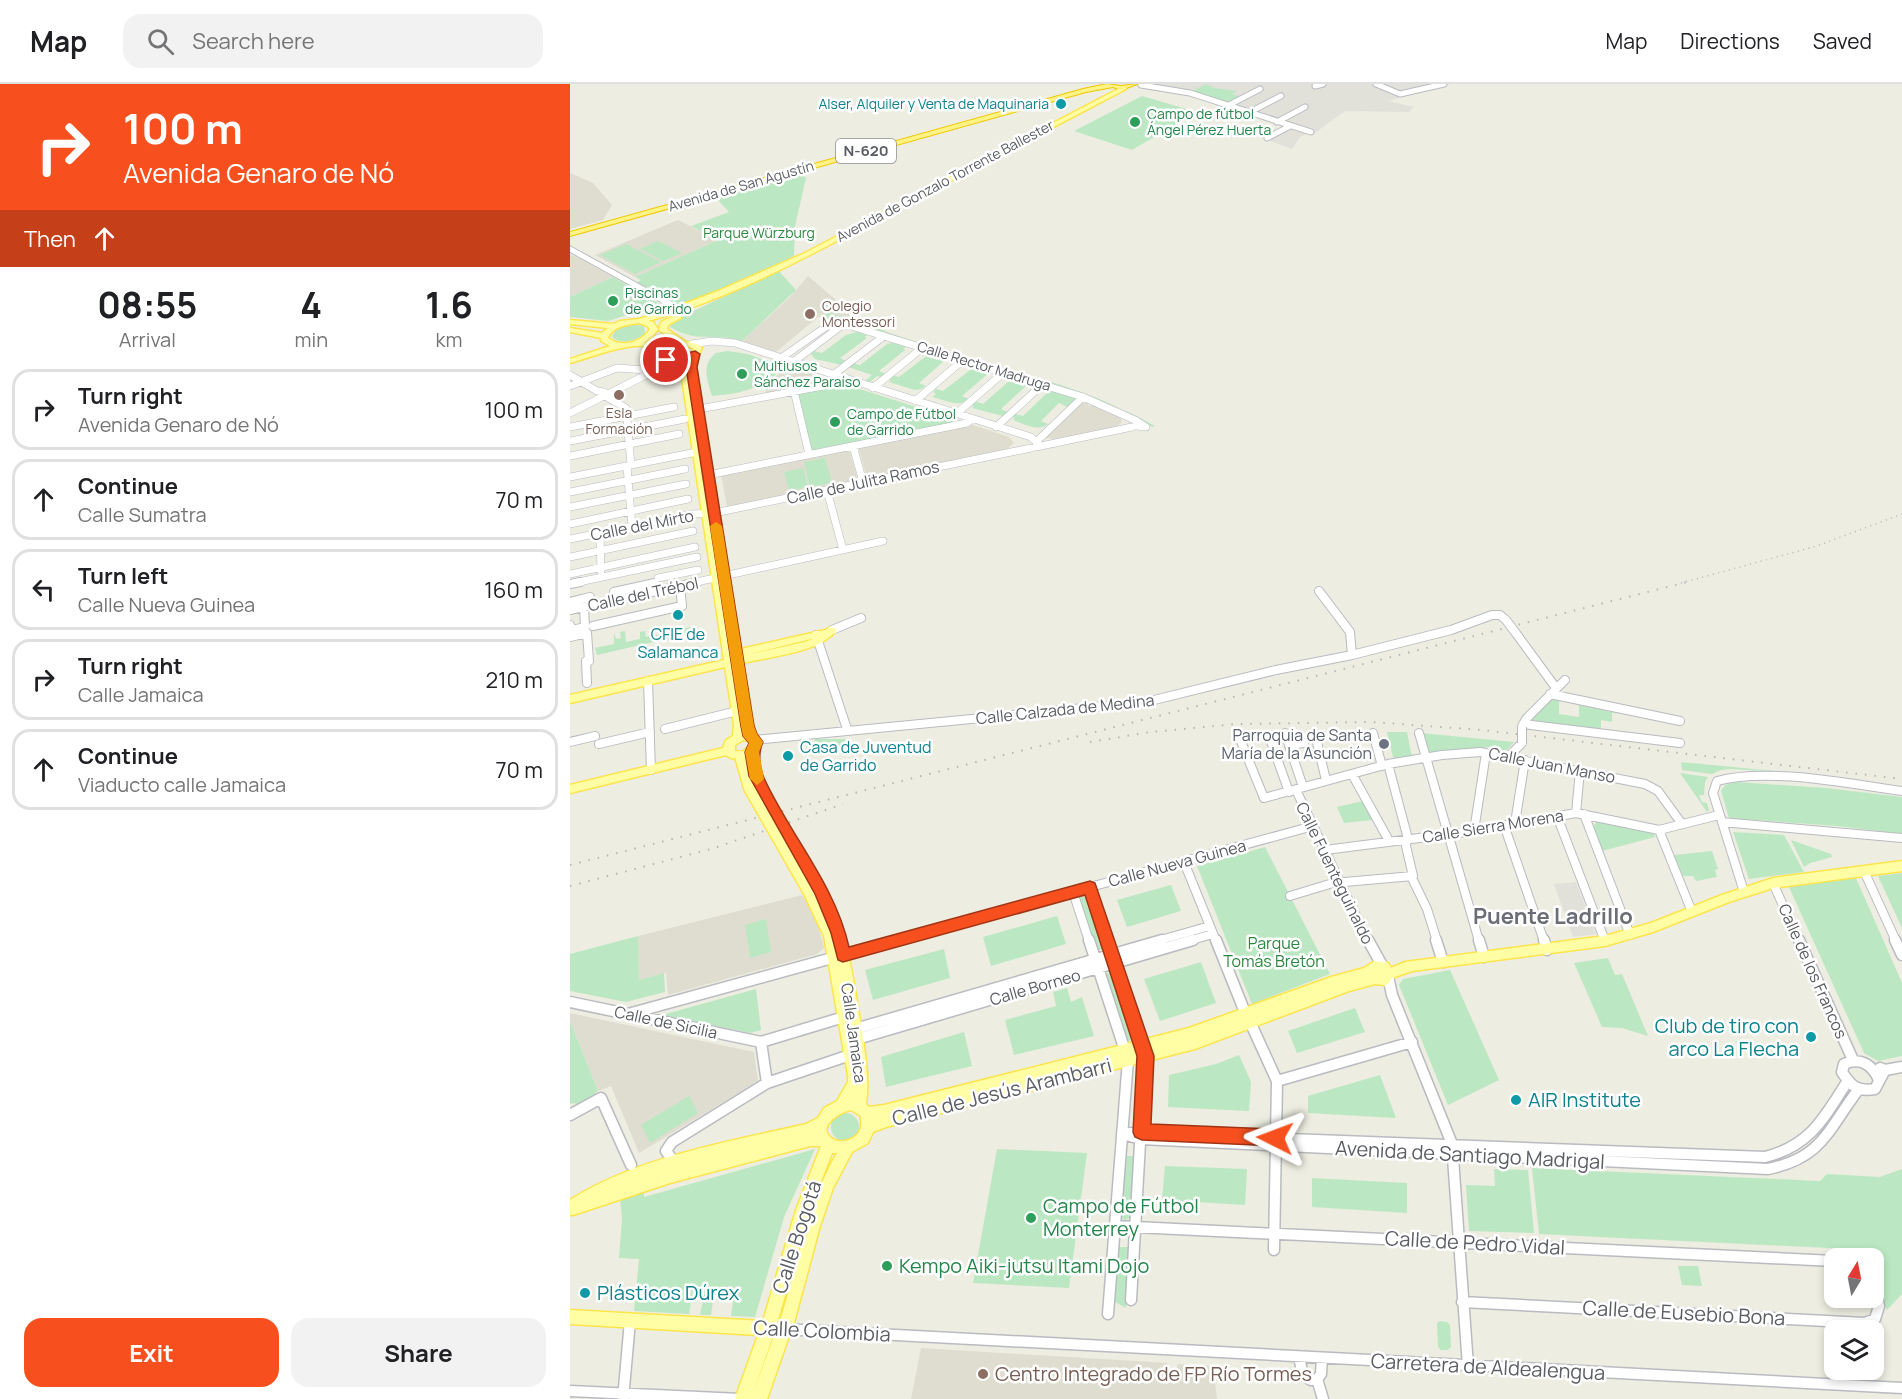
<!DOCTYPE html>
<html lang="en">
<head>
<meta charset="utf-8">
<style>
  body { margin:0; font-family:Manrope,sans-serif; background:#f2f2f2; color:#202124; height:100vh; display:flex; flex-direction:column; font-size:22px; white-space:nowrap }
  * { box-sizing:border-box; margin:0 }
  p { font-size:20px; color:#757577 }
  .icon { flex:none; width:33px; height:33px; fill:none; stroke:currentColor; stroke-width:2; stroke-linecap:round; stroke-linejoin:round }
  .map { position:relative; flex:1; overflow:hidden }
  .details { display:flex; flex-direction:column; background:#fff; width:570px }
  .details>* { flex:none }
  .banner { background:#f7501e; color:#fff; overflow:hidden }
  .needle { width:39px; rotate:10deg }
  .fabs { position:absolute; left:1254px; top:1164px; display:grid; gap:12px }
  .fabs a { display:grid; place-items:center; width:60px; height:60px; border-radius:12px; background:#fff; box-shadow:0 3px 9px #0003; font-size:30px }
  .pin { position:absolute; display:grid; place-items:center; width:51px; height:51px; color:#fff; margin:-26px; border:3px solid #fff; border-radius:50%; box-shadow:0 2px 6px #0007 }
  .me { position:absolute; width:66px; margin:-33px; rotate:273deg; stroke-linejoin:round; filter:drop-shadow(0 0 4px #0008) }
  .turn { display:flex; align-items:center; gap:21px; height:126px; padding:0 24px; font-size:27px }
  .turn .icon { width:78px; height:78px; stroke-width:2.5 }
  .turn b { display:block; font-size:42px; line-height:51px }
  .then { display:flex; align-items:center; height:57px; padding:0 24px; background:#0003; gap:12px; font-size:22px }
  .eta { display:flex; justify-content:space-evenly; align-items:center; height:102px; text-align:center }
  .eta b { font-size:36px; font-weight:700; line-height:42px }
  .cta { display:flex; gap:12px; margin-top:auto; padding:12px 24px }
  .cta a { flex:1; height:69px; border-radius:18px; background:#f7501e; color:#fff; font-size:24px; font-weight:700; line-height:69px; text-align:center }
  .cta a+a { background:#f2f2f2; color:#202124 }
  ul { padding:0; list-style:none }
  li { display:flex; align-items:center; gap:18px; height:81px; margin:0 12px 9px; padding:0 12px; border:3px solid #e0e0e0; border-radius:18px }
  li div { flex:1 }
  li b { display:block; font-size:22px }
  li em { font-style:normal }
  header { display:flex; align-items:center; gap:36px; box-sizing:border-box; height:84px; padding:0 30px; background:#fff; border-bottom:2px solid #e0e0e0 }
  header strong { font-size:28px }
  nav { display:flex; gap:33px; margin-inline-start:auto; font-size:21px }
  .search { width:420px; height:54px; background:#f2f2f2; display:flex; align-items:center; gap:15px; box-sizing:border-box; padding:0 21px; border-radius:18px; color:#757577; font-size:22px }
  main { display:flex; flex:1; min-height:0 }
  .map>svg:first-child { display:block }
  .industrial { fill:#e1e0d9 }
  .education { fill:#deddd0 }
  .green { fill:#bbe8c2 }
  .lines { fill:none; stroke-linecap:round; stroke-linejoin:round }
  .minor-far3-casing { stroke:#b9bbc1; stroke-width:7 }
  .minor-far2-casing { stroke:#b9bbc1; stroke-width:8 }
  .minor-far1-casing { stroke:#b9bbc1; stroke-width:10 }
  .minor-casing { stroke:#b9bbc1; stroke-width:13 }
  .major-casing { stroke:#fce54c; stroke-width:3 }
  .highway-casing { stroke:#efc800; stroke-width:2 }
  .minor-far3 { stroke:#fff; stroke-width:5 }
  .minor-far2 { stroke:#fff; stroke-width:7 }
  .minor-far1 { stroke:#fff; stroke-width:8 }
  .minor { stroke:#fff; stroke-width:10 }
  .major { fill:#fffea5; fill-rule:evenodd }
  .highway { fill:#fff387; fill-rule:evenodd }
  .rail-far1 { stroke:#b5b6b6; stroke-width:1.5; stroke-dasharray:1 4.5; stroke-linecap:butt }
  .rail { stroke:#b5b6b6; stroke-width:2; stroke-dasharray:1.5 8; stroke-linecap:butt }
  .minor-bridge-casing { stroke:#b9bbc1; stroke-width:10; stroke-linecap:butt }
  .major-bridge-casing { stroke:#fce54c; stroke-width:13; stroke-linecap:butt }
  .minor-bridge { stroke:#fff; stroke-width:8 }
  .major-bridge { stroke:#fffea5; stroke-width:10 }
  .route { fill:#f7501e; stroke:#a13414; stroke-width:1.5 }
  .slow { fill:#f59e0b }
  .culture-dot { fill:#0f9aa8; stroke:#fff; stroke-width:2 }
  .leisure-dot { fill:#2e9e5b; stroke:#fff; stroke-width:2 }
  .education-dot { fill:#8d6e63; stroke:#fff; stroke-width:2 }
  .worship-dot { fill:#6b7280; stroke:#fff; stroke-width:2 }
  .labels { text-anchor:middle; stroke-width:5; stroke-linejoin:round; paint-order:stroke }
  .far-culture-label { font-size:14px; fill:#0d838f; stroke:#fff; text-anchor:end }
  .far-leisure-label { font-size:14px; fill:#27864d; stroke:#fff; text-anchor:start }
  .far-street-label { font-size:14px; fill:#5a5d63; stroke:#fff }
  .far-park-label { font-size:14px; fill:#2e8740; stroke:#fff }
  .far-education-label { font-size:14px; fill:#785e54; stroke:#fff; text-anchor:start }
  .shield { fill:#fff; stroke:#8c8e92; stroke-width:1.5 }
  .shield-label { font-size:15px; font-weight:bold; fill:#5a5d63 }
  .street-label { font-size:16px; fill:#5a5d63; stroke:#fff }
  .culture-label { font-size:16px; fill:#0d838f; stroke:#fff }
  .worship-label { font-size:16px; fill:#5b616d; stroke:#fff; text-anchor:end }
  .park-label { font-size:16px; fill:#2e8740; stroke:#fff }
  .near-culture-label { font-size:20px; fill:#0d838f; stroke:#fff; text-anchor:start }
  .near-street-label { font-size:20px; fill:#5a5d63; stroke:#fff }
  .near-leisure-label { font-size:20px; fill:#27864d; stroke:#fff; text-anchor:start }
  .near-education-label { font-size:20px; fill:#785e54; stroke:#fff; text-anchor:start }
  .district-label { font-size:22px; font-weight:bold; fill:#6b6e76; stroke:#fff }
</style>
</head>
<body>
<header>
<strong>Map</strong>
<div class="search"><svg class="icon" aria-label="search" viewBox="0 0 24 24"><circle cx="10" cy="10" r="6"/><path d="M15 15l6 6"/></svg>Search here</div>
<nav><a>Map</a><a>Directions</a><a>Saved</a></nav>
</header>
<main>
<section class="details">
<div class="banner">
<div class="turn"><svg class="icon" aria-label="right" viewBox="0 0 24 24"><path d="M7 20v-9h11M14 6l5 5-5 5"/></svg><div><b>100 m</b>Avenida Genaro de Nó</div></div>
<div class="then">Then<svg class="icon" aria-label="ahead" viewBox="0 0 24 24"><path d="M12 20V5M6 11l6-6 6 6"/></svg></div>
</div>
<div class="eta">
<div><b>08:55</b><p>Arrival</p></div>
<div><b>4</b><p>min</p></div>
<div><b>1.6</b><p>km</p></div>
</div>
<ul>
<li><svg class="icon" aria-label="right" viewBox="0 0 24 24"><path d="M7 20v-9h11M14 6l5 5-5 5"/></svg><div><b>Turn right</b><p>Avenida Genaro de Nó</p></div><em>100 m</em></li>
<li><svg class="icon" aria-label="ahead" viewBox="0 0 24 24"><path d="M12 20V5M6 11l6-6 6 6"/></svg><div><b>Continue</b><p>Calle Sumatra</p></div><em>70 m</em></li>
<li><svg class="icon" aria-label="left" viewBox="0 0 24 24"><path d="M17 20v-9H6M10 6l-5 5 5 5"/></svg><div><b>Turn left</b><p>Calle Nueva Guinea</p></div><em>160 m</em></li>
<li><svg class="icon" aria-label="right" viewBox="0 0 24 24"><path d="M7 20v-9h11M14 6l5 5-5 5"/></svg><div><b>Turn right</b><p>Calle Jamaica</p></div><em>210 m</em></li>
<li><svg class="icon" aria-label="ahead" viewBox="0 0 24 24"><path d="M12 20V5M6 11l6-6 6 6"/></svg><div><b>Continue</b><p>Viaducto calle Jamaica</p></div><em>70 m</em></li>
</ul>
<div class="cta"><a>Exit</a><a>Share</a></div>
</section>
<div class="map">
<svg width="1332" height="1315" viewBox="0 0 1332 1315">
  <rect width="100%" height="100%" fill="#eeede1"/>
  <!-- industrial -->
  <path class="industrial" d="M569,0h313l-64,17 26,6 -5,5 -64,-1 -33,24 -6,-1 -6,3 -8,12 -27,-10 18,-13 -91,-31 -45,-6z
    M1006,798l20,52 -23,3 -19,-53z"/>
  <!-- education -->
  <path class="education" d="M0,89l23,10 19,22 -9,15 -33,9z
    M108,136l40,20 -83,37 -40,-22z
    M0,170l12,6 31,17 -43,20z
    M238,192l41,35v5l-10,7 -21,-6 -42,35 -34,-11 48,-44z
    M220,283l44,14 -67,13 -3,-10z
    M517,318l2,4 5,-1 25,11 3,5 -1,2 -5,4 -60,12 -12,-1 35,-34z
    M400,340l39,13 5,6 -7,6 -140,29 -9,-31z
    M279,365l9,31 -131,27 -6,-33z
    M232,811l14,24 7,24 1,5 -7,6 -149,41 -2,-22 -27,7 -1,-44z
    M0,929l184,39 4,29 -119,72 -28,-67 -13,5 -28,-70z
    M351,1264l247,15 1,7 7,1 2,-7 35,2 4,33h-306z"/>
  <!-- green -->
  <path class="green" d="M636,0l8,4 23,3 -5,3 9,3 -14,5 -34,-11z
    M572,12l55,16 -65,38 -58,-19z
    M229,89l7,5 -11,48 -1,30 -80,38 -37,12 -41,-23 5,-3 -6,-3 83,-37 -27,-14 38,-14 -12,-13 -40,12 -7,1 -2,-2 59,-17 5,2 -2,-3z
    M88,157l24,12 -19,8 -23,-12z
    M56,160l35,18 -26,12 -35,-19z
    M209,187l17,19 -54,51c-29,-9 -44,3 -72,-14l2,-6z
    M43,193l51,29 -7,6 -30,3 -19,6 -38,-4v-20z
    M254,222l18,2 -4,6 -8,-1 15,5 -4,4 8,-6c98,46 211,55 306,110l-3,1 -28,-17 -38,-15 -265,-77 6,-5 -7,-1z
    M61,240l13,2 1,8c-10,7 -23,11 -33,3l4,-8z
    M287,248l10,3 -2,2 2,1 -27,20 6,3 -4,4 -27,-6 -4,-5 3,-3 8,2 24,-18z
    M323,259l13,4 -3,2 2,1 -26,21 7,3 -5,3 -4,-1 -7,6 -5,-1 7,-6 -24,-8 5,-4 7,2 27,-21z
    M157,267l21,3 35,13c-18,22 -44,27 -71,29 -5,-16 -11,-32 4,-43z
    M359,270l16,4 -2,2 1,1 -25,22 7,3 -5,3 -6,1 -26,-8 2,-2 -4,-1 5,-4 7,2z
    M404,283l16,5 -28,24 7,3c-10,9 -24,1 -37,-2l4,-3 -3,-2 3,-3 7,2z
    M445,296l11,3 -3,2 3,1 -25,23 7,3 -5,4 -31,-8 2,-2 -3,-1 4,-4 8,3 26,-23z
    M274,300l116,37 -149,30 -14,-58z
    M483,307l23,7 -9,9 -8,-4 -18,18 7,3c-9,8 -24,0 -35,-4l2,-2 -4,-1 4,-3 8,2 24,-23z
    M255,374l7,25 -22,4 -6,-25z
    M233,384l5,19 -19,4 -5,-19z
    M126,542l1,6 -100,23 -2,-7 19,-4v-11l2,6 5,-1 -1,-6 5,-1 1,11 14,-3v-7l5,-1 1,6z
    M981,615l8,1v14l20,3v-12l42,9 -9,-1v9l-11,-2v11l-67,-7 -4,-4z
    M817,648h20l5,25 -16,2 -3,-2z
    M851,649l93,9 -8,9 -17,-4 -63,8z
    M245,655h31l-3,11h-32z
    M1111,678l103,10 -54,-3 -9,1 -9,4 -30,-4z
    M1110,689l28,4 -3,5 -1,13h-5l3,7 5,1 2,7 -2,2z
    M1166,698l90,6 76,9v37l-65,-8 -108,-8 -8,-27 4,-6z
    M793,717l10,19 -29,3 -7,-16z
    M1027,737l57,11 1,5 -53,14 -9,-24z
    M1163,748l51,3 20,37 -55,7z
    M1221,756l40,14 1,3 -22,6 -6,4z
    M695,763l65,127 -78,30 -55,-138z
    M1142,767l6,18 -3,1 2,7 -21,4 -3,-5h-10l-9,-21z
    M1332,789v55l-24,-52z
    M1286,794l46,105v73l-24,5 -14,-8 -75,-166z
    M601,801l10,26 -54,16 -10,-27z
    M518,809l18,55 -9,3 -18,-55z
    M487,832l9,28 -75,22 -8,-29z
    M196,835l5,33 -21,6 -5,-33z
    M68,852l1,44 25,-7 1,19 -39,10 -56,-11v-37z
    M374,865l6,29 -77,22 -8,-30z
    M1038,874l7,17 7,-1 26,62 -26,-8 -20,-1 -28,-64z
    M631,878l15,41 -56,18 -16,-42z
    M880,886l49,110 -51,25 -49,-120 4,-6z
    M542,888l22,68 -8,1 -22,-67z
    M497,904l4,14 11,-5 12,39 -80,19 -9,-35 51,-14 -3,-14z
    M186,905l5,41 -11,3 -88,-18z
    M785,924l10,24 -68,21 -9,-22z
    M0,937l28,70 -3,2 2,4 -20,11 -2,-5 -5,1z
    M394,948l8,34 -86,21 -5,-30z
    M669,971l12,27 -2,29 -81,-4 1,-32 47,-11z
    M810,991l16,43 -88,-5v-17z
    M119,1012l9,17 -48,30 -9,-18z
    M261 1043a14 14 0 1 1 28 0a14 14 0 1 1-28 0Z
    M245,1065l-31,68 -29,100 -24,-1 3,-21 -20,-1 -3,21h-11l5,-25 -12,1 -4,23 -55,-3 5,-52 -20,-1 3,-40 -2,-19 24,-8v6z
    M427,1065l90,4 -18,135 -96,-5z
    M555,1072h10l-4,62 -7,2 -3,-3z
    M595,1082l82,3 -2,36 -83,-5z
    M962,1084l288,13 7,-7 53,3 22,-8v125l-15,16 -13,-39v-13h-15l-10,-9 -310,-15z
    M924,1085l34,1 6,63 -65,-2 -3,-46 29,1z
    M742,1094l95,5v30l-95,-6z
    M549,1163h11l-4,61 -11,-6z
    M1108,1182h20l4,20 -20,-1z
    M869,1237l8,1 3,3 1,22 -3,3h-7l-3,-3 -1,-23z"/>
  <g class="lines">
    <defs>
      <path id="minor-far3" d="M806,0l24,10 44,-10
        M571,1l49,8 121,39
        M745,2l8,-2
        M659,21l31,-16
        M680,28l31,-16
        M707,38l28,-15
        M697,54l23,-12
        M0,165l98,54"/>
      <path id="minor-far2" d="M95,218l15,8
        M122,260l20,-3 23,2 296,94 6,6
        M211,274l46,-32h24l232,71 54,24
        M223,278l48,-36
        M0,291l27,16 7,1
        M263,291l51,-39
        M0,302l47,-18 30,2
        M303,304l49,-40
        M224,307l15,63
        M35,312l21,12 5,57
        M345,317l48,-41
        M124,326l145,-27 7,-4
        M0,329l108,-54
        M386,330l47,-41
        M566,342l10,1 -8,-5
        M0,343l104,-20
        M426,343l47,-43
        M0,357l115,-22
        M466,358l47,-45
        M283,362l10,36
        M466,363l96,-20
        M0,372l109,-22
        M57,382l5,61
        M138,391l259,-52 5,-4
        M0,393l132,-26
        M257,406l16,60
        M0,408l115,-23
        M0,423l116,-23
        M0,440l118,-25
        M30,449l1,38
        M0,455l123,-25 21,-1 317,-65
        M0,473l123,-26
        M0,490l125,-27
        M88,494l40,-8
        M4,499l123,-26
        M122,499l191,-42"/>
      <path id="minor-far1" d="M0,500l11,-2
        M749,507l31,41 2,23
        M45,514l-1,-6 41,-9
        M0,518l20,-5 1,6
        M0,526l128,-28
        M0,541l2,5 13,-3 -1,-20
        M23,542l89,-20 -2,-20
        M262,546l29,-12
        M246,551l31,94
        M948,552l38,52
        M0,553l17,-4 2,28h-3l1,22
        M78,597l3,89
        M980,610l130,27
        M953,640l157,19
        M952,643l4,-8 39,-39
        M95,645l72,-18
        M715,649l18,54
        M803,649l9,33
        M849,649l60,208
        M745,650l11,46
        M699,652l20,56
        M670,655l24,59 124,-34 54,-9 38,-3 165,32 13,7 24,33
        M185,656l391,-38 130,-32 76,-15 99,-25 41,-15h8l6,5
        M0,658l25,-6
        M29,660l51,-12
        M719,661l15,-2
        M938,673l14,-14
        M782,690l36,65
        M726,706l72,151
        M1006,729l4,-42
        M1014,730l46,121
        M987,732l48,125
        M1152,738l180,16
        M945,739l10,-63
        M934,741l40,116
        M1089,746l33,82
        M904,747l12,-78
        M755,766l149,-19 102,-18 83,17 60,-15
        M614,778l32,79
        M1294,787l32,70
        M841,792l16,33 10,32
        M1203,799l26,58
        M520,803l18,54
        M503,808l16,49
        M1174,808l-31,-99 4,-12c51,-14 132,3 185,10
        M720,812l43,-13 80,-7 -7,-30 1,-11 -19,-71
        M323,857l420,-115
        M587,857l53,-15
        M618,857l25,-7"/>
      <path id="minor" d="M519,856l39,120 -20,254
        M537,856l38,116 -14,244
        M646,856l30,75
        M798,856l15,27
        M866,856l7,22
        M909,856l5,17
        M974,856l3,10
        M1229,856l54,120
        M1325,856l7,15
        M818,892l4,19 60,149 16,222
        M0,918l191,40
        M58,930l270,-74
        M681,940l26,57 -3,169
        M285,945l307,-89
        M287,955l336,-99
        M191,958l83,-25
        M191,958l6,41
        M1310,984l5,2 17,-3
        M1309,996c-7,-16 -19,-23 -35,-16l-2,8c9,14 15,20 33,17l10,-19
        M707,997l135,-39
        M0,1031l31,-17 30,67
        M559,1049l636,24c45,-11 59,-39 82,-75
        M552,1050l19,5 627,30c54,-11 60,-39 90,-79
        M105,1079l-9,-12 6,-9 95,-59 83,-28
        M545,1142l719,35
        M892,1218l403,21 10,-4 4,-13 -5,-25
        M213,1245l1119,59
        M729,1273l4,18 8,5 6,-1
        M747,1295l4,-5 1,-16
        M747,1295l6,20
        M0,1307l170,8
        M53,1315l7,-78"/>
      <path id="major" d="M554,2l3,2 -1,1c-82,43 -164,86 -246,129 -73,39 -152,82 -232,103l5,1 5,7 -5,7 -9,7 14,1 11,5 9,-6 -19,-13 2,-8 17,-8h3v4l-13,7 -1,4 19,13 11,2 5,4 -6,12v7l45,282 84,-19 7,-3 5,3c-19,23 -65,26 -94,33l12,72 6,7c-2,16 -22,23 -35,13l-156,38v-8l153,-37 3,-8 7,-4 1,-11 -9,-58 -155,36v-8l154,-35 -44,-295 -4,-6 4,-2h3l5,10v-7l6,-11c-7,-5 -14,-2 -20,3l2,4 -4,2c-5,-3 -9,-8 -15,-10 -28,-8 -60,8 -87,15v-4l40,-13 -9,-5v-3l-31,-6v-4l32,5 6,-5 -38,-4v-4l44,4 6,-3 19,-2 24,-7 55,-21 87,-38zM69,239l8,3 3,3c-9,14 -28,19 -42,9 5,-12 19,-13 31,-15zM245,554l-10,4 -63,14zM173,656l7,1v5l-8,6 -7,-1v-6z
        M1332,777v10l-129,17 -44,14 -76,30 -48,14 -193,25 -20,7 -4,6 -4,1 -9,-1 -26,7 -154,58 -309,78 -13,5 -5,11 -16,9 -19,36 -13,38 -25,93 -28,80h-16l23,-63h-1l-22,63h-16l23,-64 -188,-11v-14l193,11 33,-111 25,-64h-11l-140,37 -97,32h-3v-15c68,-43 158,-58 236,-76l12,-6 6,-10 13,-7 11,-19v-6l-24,-140 -19,-40 2,-3 4,-2 4,2 6,12 -5,-12 2,-3 4,-2 4,2c20,40 27,86 34,130 4,28 10,56 6,84l3,3 15,-2 305,-77 142,-51 33,-9 11,-7 13,2 3,5 14,-6 200,-26 46,-13 71,-28 51,-17zM281,1026l10,6c0,5 1,9 -1,14 -4,10 -20,15 -29,8 -14,-11 8,-26 20,-28zM262,1069h5c-31,53 -39,113 -58,171l-2,-1 33,-113z"/>
      <path id="highway" d="M537,0l14,2 16,-2 -16,6 -8,-3 -27,5 -516,144v-4l513,-143z"/>
    </defs>
    <!-- minor-far3 casing -->
    <use href="#minor-far3" class="minor-far3-casing"/>
    <!-- minor-far2 casing -->
    <use href="#minor-far2" class="minor-far2-casing"/>
    <!-- minor-far1 casing -->
    <use href="#minor-far1" class="minor-far1-casing"/>
    <!-- minor casing -->
    <use href="#minor" class="minor-casing"/>
    <!-- major casing -->
    <use href="#major" class="major-casing"/>
    <!-- highway casing -->
    <use href="#highway" class="highway-casing"/>
    <!-- minor-far3 -->
    <use href="#minor-far3" class="minor-far3"/>
    <!-- minor-far2 -->
    <use href="#minor-far2" class="minor-far2"/>
    <!-- minor-far1 -->
    <use href="#minor-far1" class="minor-far1"/>
    <!-- minor -->
    <use href="#minor" class="minor"/>
    <!-- major -->
    <use href="#major" class="major"/>
    <!-- highway -->
    <use href="#highway" class="highway"/>
    <!-- rail-far1 -->
    <path class="rail-far1" d="M1111,499l136,-37 85,-32"/>
    <!-- rail -->
    <path class="rail" d="M520,658l61,-10 85,-8 136,-2 110,8 420,49
      M0,781l1117,-283
      M0,802l141,-37 132,-45"/>
    <defs>
      <path id="minor-bridge" d="M936,536l12,16
        M952,643v16"/>
      <path id="major-bridge" d="M182,668l7,32 63,109
        M170,672l9,32 62,108"/>
    </defs>
    <!-- minor-bridge casing -->
    <use href="#minor-bridge" class="minor-bridge-casing"/>
    <!-- major-bridge casing -->
    <use href="#major-bridge" class="major-bridge-casing"/>
    <!-- minor-bridge -->
    <use href="#minor-bridge" class="minor-bridge"/>
    <!-- major-bridge -->
    <use href="#major-bridge" class="major-bridge"/>
  </g>
  <!-- route -->
  <path class="route" d="M125,267l5,3 -3,13 57,359 3,8 6,8c-5,11 -4,25 1,36 26,57 71,106 85,169l241,-66 5,2 59,173 -3,68 124,5 6,3 3,6 -3,6 -6,2 -133,-6 -7,-3 -2,-5 4,-76 -52,-161 -242,67 -5,-2 -7,-27 -16,-39 -66,-118 -4,-24 4,-9 -6,-7 -2,-10 -55,-359 2,-8 -8,3 -7,-2 -7,3 -5,-3 6,-6 13,1z"/>
  <!-- slow -->
  <path class="slow" d="M146,438l6,4 32,200 3,8 6,8 -4,10 5,27 -7,6 -7,-6 -5,-27 4,-9 -6,-7 -2,-10 -31,-200z"/>
  <!-- markers -->
  <g class="culture-dot">
    <circle cx="491" cy="20" r="6"/>
    <circle cx="108" cy="531" r="6"/>
    <circle cx="218" cy="672" r="6"/>
    <circle cx="1241" cy="953" r="6"/>
    <circle cx="946" cy="1016" r="6"/>
    <circle cx="15" cy="1209" r="6"/>
  </g>
  <g class="leisure-dot">
    <circle cx="565" cy="38" r="6"/>
    <circle cx="43" cy="217" r="6"/>
    <circle cx="172" cy="290" r="6"/>
    <circle cx="265" cy="338" r="6"/>
    <circle cx="461" cy="1134" r="6"/>
    <circle cx="317" cy="1182" r="6"/>
  </g>
  <g class="education-dot">
    <circle cx="240" cy="230" r="6"/>
    <circle cx="49" cy="311" r="6"/>
    <circle cx="413" cy="1290" r="6"/>
  </g>
  <circle class="worship-dot" cx="814" cy="660" r="6"/>
  <g class="labels">
    <!-- far-culture labels -->
    <g class="far-culture-label">
      <text x="479" y="25">Alser, Alquiler y Venta de Maquinaria</text>
    </g>
    <!-- far-leisure labels -->
    <g class="far-leisure-label">
      <text x="577" y="35">Campo de fútbol<tspan x="577" dy="16">Ángel Pérez Huerta</tspan></text>
      <text x="55" y="214">Piscinas<tspan x="55" dy="16">de Garrido</tspan></text>
      <text x="184" y="287">Multiusos<tspan x="184" dy="16">Sánchez Paraíso</tspan></text>
      <text x="277" y="335">Campo de Fútbol<tspan x="277" dy="16">de Garrido</tspan></text>
    </g>
    <!-- far-street labels -->
    <g class="far-street-label">
      <text transform="translate(375 97) rotate(-28)" y="5">Avenida de Gonzalo Torrente Ballester</text>
      <text transform="translate(171 102) rotate(-16)" y="5">Avenida de San Agustín</text>
      <text transform="translate(414 282) rotate(17)" y="5">Calle Rector Madruga</text>
    </g>
    <!-- far-park labels -->
    <g class="far-park-label">
      <text x="189" y="154">Parque Würzburg</text>
    </g>
    <!-- far-education labels -->
    <g class="far-education-label">
      <text x="252" y="227">Colegio<tspan x="252" dy="16">Montessori</tspan></text>
      <text x="49" y="334" text-anchor="middle">Esla<tspan x="49" dy="16">Formación</tspan></text>
    </g>
    <!-- shield labels -->
    <rect class="shield" x="266" y="55" width="60" height="24" rx="4.5"/>
    <g class="shield-label">
      <text x="296" y="72">N-620</text>
    </g>
    <!-- street labels -->
    <g class="street-label">
      <text transform="translate(293 398) rotate(-12)" y="6">Calle de Julita Ramos</text>
      <text transform="translate(72 441) rotate(-11)" y="6">Calle del Mirto</text>
      <text transform="translate(73 510) rotate(-12)" y="6">Calle del Trébol</text>
      <text transform="translate(495 625) rotate(-6)" y="6">Calle Calzada de Medina</text>
      <text transform="translate(982 681) rotate(11)" y="6">Calle Juan Manso</text>
      <text transform="translate(923 742) rotate(-9)" y="6">Calle Sierra Morena</text>
      <text transform="translate(607 779) rotate(-15)" y="6">Calle Nueva Guinea</text>
      <text transform="translate(765 789) rotate(64)" y="6">Calle Fuenteguinaldo</text>
      <text transform="translate(1243 887) rotate(66)" y="6">Calle de los Francos</text>
      <text transform="translate(465 903) rotate(-16)" y="6">Calle Borneo</text>
      <text transform="translate(96 938) rotate(12)" y="6">Calle de Sicilia</text>
      <text transform="translate(284 949) rotate(82)" y="6">Calle Jamaica</text>
    </g>
    <!-- culture labels -->
    <g class="culture-label">
      <text x="108" y="556">CFIE de<tspan x="108" dy="18">Salamanca</tspan></text>
      <text x="230" y="669" text-anchor="start">Casa de Juventud<tspan x="230" dy="18">de Garrido</tspan></text>
    </g>
    <!-- worship labels -->
    <g class="worship-label">
      <text x="802" y="657">Parroquia de Santa<tspan x="802" dy="18">María de la Asunción</tspan></text>
    </g>
    <!-- park labels -->
    <g class="park-label">
      <text x="704" y="865">Parque<tspan x="704" dy="18">Tomás Bretón</tspan></text>
    </g>
    <!-- near-culture labels -->
    <g class="near-culture-label">
      <text x="1229" y="949" text-anchor="end">Club de tiro con<tspan x="1229" dy="23">arco La Flecha</tspan></text>
      <text x="958" y="1023">AIR Institute</text>
      <text x="27" y="1216">Plásticos Dúrex</text>
    </g>
    <!-- near-street labels -->
    <g class="near-street-label">
      <text transform="translate(432 1008) rotate(-14)" y="7">Calle de Jesús Arambarri</text>
      <text transform="translate(900 1071) rotate(3)" y="7">Avenida de Santiago Madrigal</text>
      <text transform="translate(227 1153) rotate(-72)" y="7">Calle Bogotá</text>
      <text transform="translate(905 1159) rotate(3)" y="7">Calle de Pedro Vidal</text>
      <text transform="translate(1114 1229) rotate(3)" y="7">Calle de Eusebio Bona</text>
      <text transform="translate(252 1247) rotate(3)" y="7">Calle Colombia</text>
      <text transform="translate(918 1283) rotate(3)" y="7">Carretera de Aldealengua</text>
    </g>
    <!-- near-leisure labels -->
    <g class="near-leisure-label">
      <text x="473" y="1129">Campo de Fútbol<tspan x="473" dy="23">Monterrey</tspan></text>
      <text x="329" y="1189">Kempo Aiki-jutsu Itami Dojo</text>
    </g>
    <!-- near-education labels -->
    <g class="near-education-label">
      <text x="425" y="1297">Centro Integrado de FP Río Tormes</text>
    </g>
    <!-- district labels -->
    <g class="district-label">
      <text x="983" y="840">Puente Ladrillo</text>
    </g>
  </g>
</svg>
<div class="fabs">
<a><svg class="needle" viewBox="-14 -14 28 28"><path d="M0-13l5 13h-10z" fill="#e53935"/><path d="M0 13l5-13h-10z" fill="#757577"/></svg></a>
<a><svg class="icon" aria-label="layers" viewBox="0 0 24 24"><path d="M12 4l9 5-9 5-9-5zM3 14l9 5 9-5"/></svg></a>
</div>
<div class="pin" style="left:96px;top:276px;background:#d93025"><svg class="icon" aria-label="arrive" viewBox="0 0 24 24"><path d="M6 21V4h12l-3 4 3 4H6"/></svg></div>
<svg class="me" style="left:705px;top:1054px" viewBox="-20 -20 40 40"><path d="M0-17L14 15 0 8-14 15z" fill="#f7501e" stroke="#fff" stroke-width="4"/></svg>
</div>
</main>
</body>
</html>
